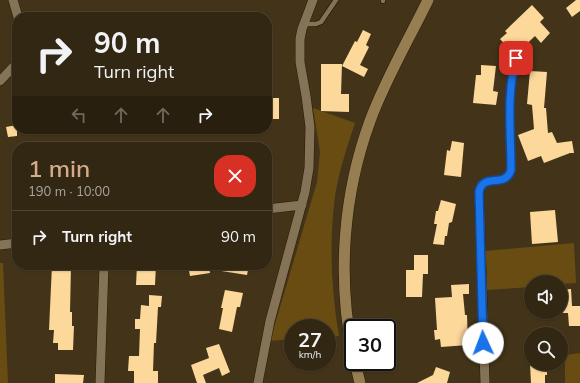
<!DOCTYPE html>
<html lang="en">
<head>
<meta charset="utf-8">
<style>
  body { margin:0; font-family:Mulish,sans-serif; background:#3d3321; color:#f1f3f6; height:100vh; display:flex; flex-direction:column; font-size:15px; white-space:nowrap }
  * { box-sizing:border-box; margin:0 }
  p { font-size:13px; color:#a8a5a0 }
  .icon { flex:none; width:22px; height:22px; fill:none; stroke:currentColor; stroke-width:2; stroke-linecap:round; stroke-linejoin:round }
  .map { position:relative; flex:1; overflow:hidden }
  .sheet { position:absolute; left:12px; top:142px; width:260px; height:128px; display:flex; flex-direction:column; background:#322713; border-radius:16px; box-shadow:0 1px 3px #0004,0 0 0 1px #4d4433 }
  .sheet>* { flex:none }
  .hud { position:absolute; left:12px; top:12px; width:260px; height:122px; border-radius:16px; box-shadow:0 1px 3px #0004,0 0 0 1px #4d4433; background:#322713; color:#f1f3f6; overflow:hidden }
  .buttons { position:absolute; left:524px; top:275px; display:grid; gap:8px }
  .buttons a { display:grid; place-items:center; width:44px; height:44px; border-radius:50%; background:#322713; box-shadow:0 1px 3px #0004,0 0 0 1px #4d4433; font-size:20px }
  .speed { position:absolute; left:284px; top:319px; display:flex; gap:8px; font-size:20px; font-weight:700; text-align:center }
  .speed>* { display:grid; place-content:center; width:52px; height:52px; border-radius:50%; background:#322713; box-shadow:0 1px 3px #0004,0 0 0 1px #4d4433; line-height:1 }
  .speed small { font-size:10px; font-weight:400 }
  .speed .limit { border:2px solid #111; border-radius:6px; background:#fff; color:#111 }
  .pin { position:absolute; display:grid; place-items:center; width:34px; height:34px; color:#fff; margin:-17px; border-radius:8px; box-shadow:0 2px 6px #0006 }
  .me { position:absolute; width:44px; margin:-22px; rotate:358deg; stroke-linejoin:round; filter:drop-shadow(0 0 3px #0008) }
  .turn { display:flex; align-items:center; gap:14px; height:84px; padding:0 16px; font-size:18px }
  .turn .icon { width:52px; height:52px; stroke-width:2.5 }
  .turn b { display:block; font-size:28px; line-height:34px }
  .lanes { display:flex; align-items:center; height:38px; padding:0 16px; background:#0003; justify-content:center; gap:20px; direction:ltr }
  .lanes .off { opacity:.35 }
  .round { display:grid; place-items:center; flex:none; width:42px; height:42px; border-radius:16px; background:#3d3321 }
  .head { display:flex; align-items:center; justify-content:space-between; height:68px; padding:0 16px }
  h1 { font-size:24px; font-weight:600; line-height:30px; color:#d6ab8b }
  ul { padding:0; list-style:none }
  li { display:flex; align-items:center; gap:12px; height:52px; padding:0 16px; border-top:1px solid #4d4433 }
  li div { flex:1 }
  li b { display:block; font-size:15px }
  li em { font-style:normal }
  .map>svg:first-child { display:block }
  .green { fill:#694c12 }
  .building { fill:#fdd89b }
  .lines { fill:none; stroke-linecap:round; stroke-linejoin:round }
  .service-casing { stroke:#291b01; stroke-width:6 }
  .minor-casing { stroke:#291b01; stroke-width:10 }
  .secondary-casing { stroke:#291b01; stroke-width:12 }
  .service { stroke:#847357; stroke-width:4.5 }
  .minor { stroke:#847357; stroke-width:9 }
  .secondary { stroke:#967d52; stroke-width:11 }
  .route-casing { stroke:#114b97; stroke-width:10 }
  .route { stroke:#1a73e8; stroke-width:7 }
</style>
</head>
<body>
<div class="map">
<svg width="580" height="383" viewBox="0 0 580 383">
  <rect width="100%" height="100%" fill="#433419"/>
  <!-- green -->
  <path class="green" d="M313,108l42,15c-8,24 -16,48 -20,73 -6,47 -4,94 4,140l-12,1v-9h-34v11l-23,2 47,-159 3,-30z
    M574,243l2,40 -15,1v-2h-30v5l-45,3 -1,-39z
    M0,263h3l5,120h-8z
    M580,353v30h-15v-28z"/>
  <!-- building -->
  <path class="building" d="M576,0h4v11l-8,6 -6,-9z
    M532,5l12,13 -4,4 10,11 -9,10 -6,-7 -18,17 -4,-4 -2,2 -11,-12 7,-6 -2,-2z
    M363,30l8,4 -5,11 3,2 -9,18 8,4 -4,8 -22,-11 13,-25 2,1z
    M321,64h21l-1,30h8v18l-28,-1z
    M481,65l15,1 -3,25 5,1 -2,13 -23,-2 3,-28h5z
    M530,71l17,1 -3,36h2l2,25 4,-1 5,11 15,-2 2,12h-4l-26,10 -3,-7 -13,5 -10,-26 16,-6 -2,-24 -5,-1z
    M267,98h12v21h-12z
    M17,125v11l-9,1 -2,-10z
    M452,141l12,2 -3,34 -17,-2 3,-25 3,1z
    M441,200l15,4 -4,18 -3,1 -2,13h-2l-1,9 -11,-1 4,-20h-3l2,-13h2z
    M555,210l3,32 -26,2 -2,-32z
    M414,255h14v19h-5l-1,23h-16v-27h8z
    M52,265h19l-1,47h2v14h2l-1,24h-15v-7h-5l1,-13h-5z
    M137,265h19l-1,20h-19z
    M188,265h21l1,8 -20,3z
    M215,265h34l-2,10 -32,-5z
    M469,284v10h-6l2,21h2l1,30 -27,2 -1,-8 -5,1 -1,-10h3l-2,-32 17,-1 -1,-12z
    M571,289l1,17h8v20h-11l-1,-13h-5l-1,-5 -1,1v-19z
    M225,290l18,3 -3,14h-3l-5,25 -13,-3 4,-21h-2z
    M149,295l13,1 -1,11h-3l-2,36h-2l-1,28h5v12h-24v-12h-6l1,-15h10l1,-27h-5v-10h5l1,-14 8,1z
    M219,344l11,28 -8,4 -3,-8 -16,7 3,8h-9l-6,-18 18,-7 -3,-10z
    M530,364h17v11h-2v8h-14z
    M436,367l14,5 -3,11h-30l16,-8z
    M55,374l29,1 -1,8h-28z"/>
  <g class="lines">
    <defs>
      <path id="service" d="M383,0v1
        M304,24h12l5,-2 15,-22
        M9,72l8,5
        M481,185c11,-9 25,1 30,-15 0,-38 -5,-75 5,-112"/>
      <path id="minor" d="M13,0l5,17
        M0,81l15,-16 2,-4
        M481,185l-2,7 6,191
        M267,209l35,-4
        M0,245l17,-2
        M100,383l4,-118
        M258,383l12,-62 35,-129 4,-24 1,-41 -4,-31 -6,-34v-23l2,-10 11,-29"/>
      <path id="secondary" d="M353,355c-16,-78 -10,-160 17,-234 15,-41 39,-82 58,-121
        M355,362l5,21"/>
    </defs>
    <!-- service casing -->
    <use href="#service" class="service-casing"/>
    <!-- minor casing -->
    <use href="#minor" class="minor-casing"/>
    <!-- secondary casing -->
    <use href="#secondary" class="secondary-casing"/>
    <!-- service -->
    <use href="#service" class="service"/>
    <!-- minor -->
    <use href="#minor" class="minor"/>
    <!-- secondary -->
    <use href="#secondary" class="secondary"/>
  </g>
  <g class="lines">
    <defs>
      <path id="route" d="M483,343l-4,-151c4,-20 26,-3 32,-22 0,-38 -5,-75 5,-112"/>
    </defs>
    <!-- route casing -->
    <use href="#route" class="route-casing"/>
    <!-- route -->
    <use href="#route" class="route"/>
  </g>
</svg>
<div class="buttons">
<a><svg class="icon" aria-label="sound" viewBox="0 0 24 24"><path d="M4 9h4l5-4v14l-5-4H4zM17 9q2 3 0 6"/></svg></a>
<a><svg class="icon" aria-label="search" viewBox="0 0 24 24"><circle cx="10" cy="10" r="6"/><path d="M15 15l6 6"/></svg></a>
</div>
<div class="speed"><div>27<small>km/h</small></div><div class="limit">30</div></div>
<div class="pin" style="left:516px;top:58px;background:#d93025"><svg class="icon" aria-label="arrive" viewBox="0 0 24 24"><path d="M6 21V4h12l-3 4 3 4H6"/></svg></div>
<svg class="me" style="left:483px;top:343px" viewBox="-20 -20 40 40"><circle r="19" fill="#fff"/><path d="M0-13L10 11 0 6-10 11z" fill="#1a73e8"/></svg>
<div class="hud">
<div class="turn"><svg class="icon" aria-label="right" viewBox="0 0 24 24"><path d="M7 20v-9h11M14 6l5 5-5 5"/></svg><div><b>90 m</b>Turn right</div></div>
<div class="lanes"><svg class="icon off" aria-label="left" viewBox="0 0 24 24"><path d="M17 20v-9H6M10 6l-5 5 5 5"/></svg><svg class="icon off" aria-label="ahead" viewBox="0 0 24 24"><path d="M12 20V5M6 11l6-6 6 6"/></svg><svg class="icon off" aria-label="ahead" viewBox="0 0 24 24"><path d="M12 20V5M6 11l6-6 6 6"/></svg><svg class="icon" aria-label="right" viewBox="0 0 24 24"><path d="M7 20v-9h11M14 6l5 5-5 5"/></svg></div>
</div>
<section class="sheet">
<div class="head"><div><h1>1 min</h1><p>190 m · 10:00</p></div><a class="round" style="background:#d93025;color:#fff"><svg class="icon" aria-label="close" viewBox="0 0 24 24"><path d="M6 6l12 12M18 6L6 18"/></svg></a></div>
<ul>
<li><svg class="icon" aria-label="right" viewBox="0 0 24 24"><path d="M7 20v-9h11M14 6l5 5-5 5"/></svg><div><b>Turn right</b></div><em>90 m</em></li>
</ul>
</section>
</div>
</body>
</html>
